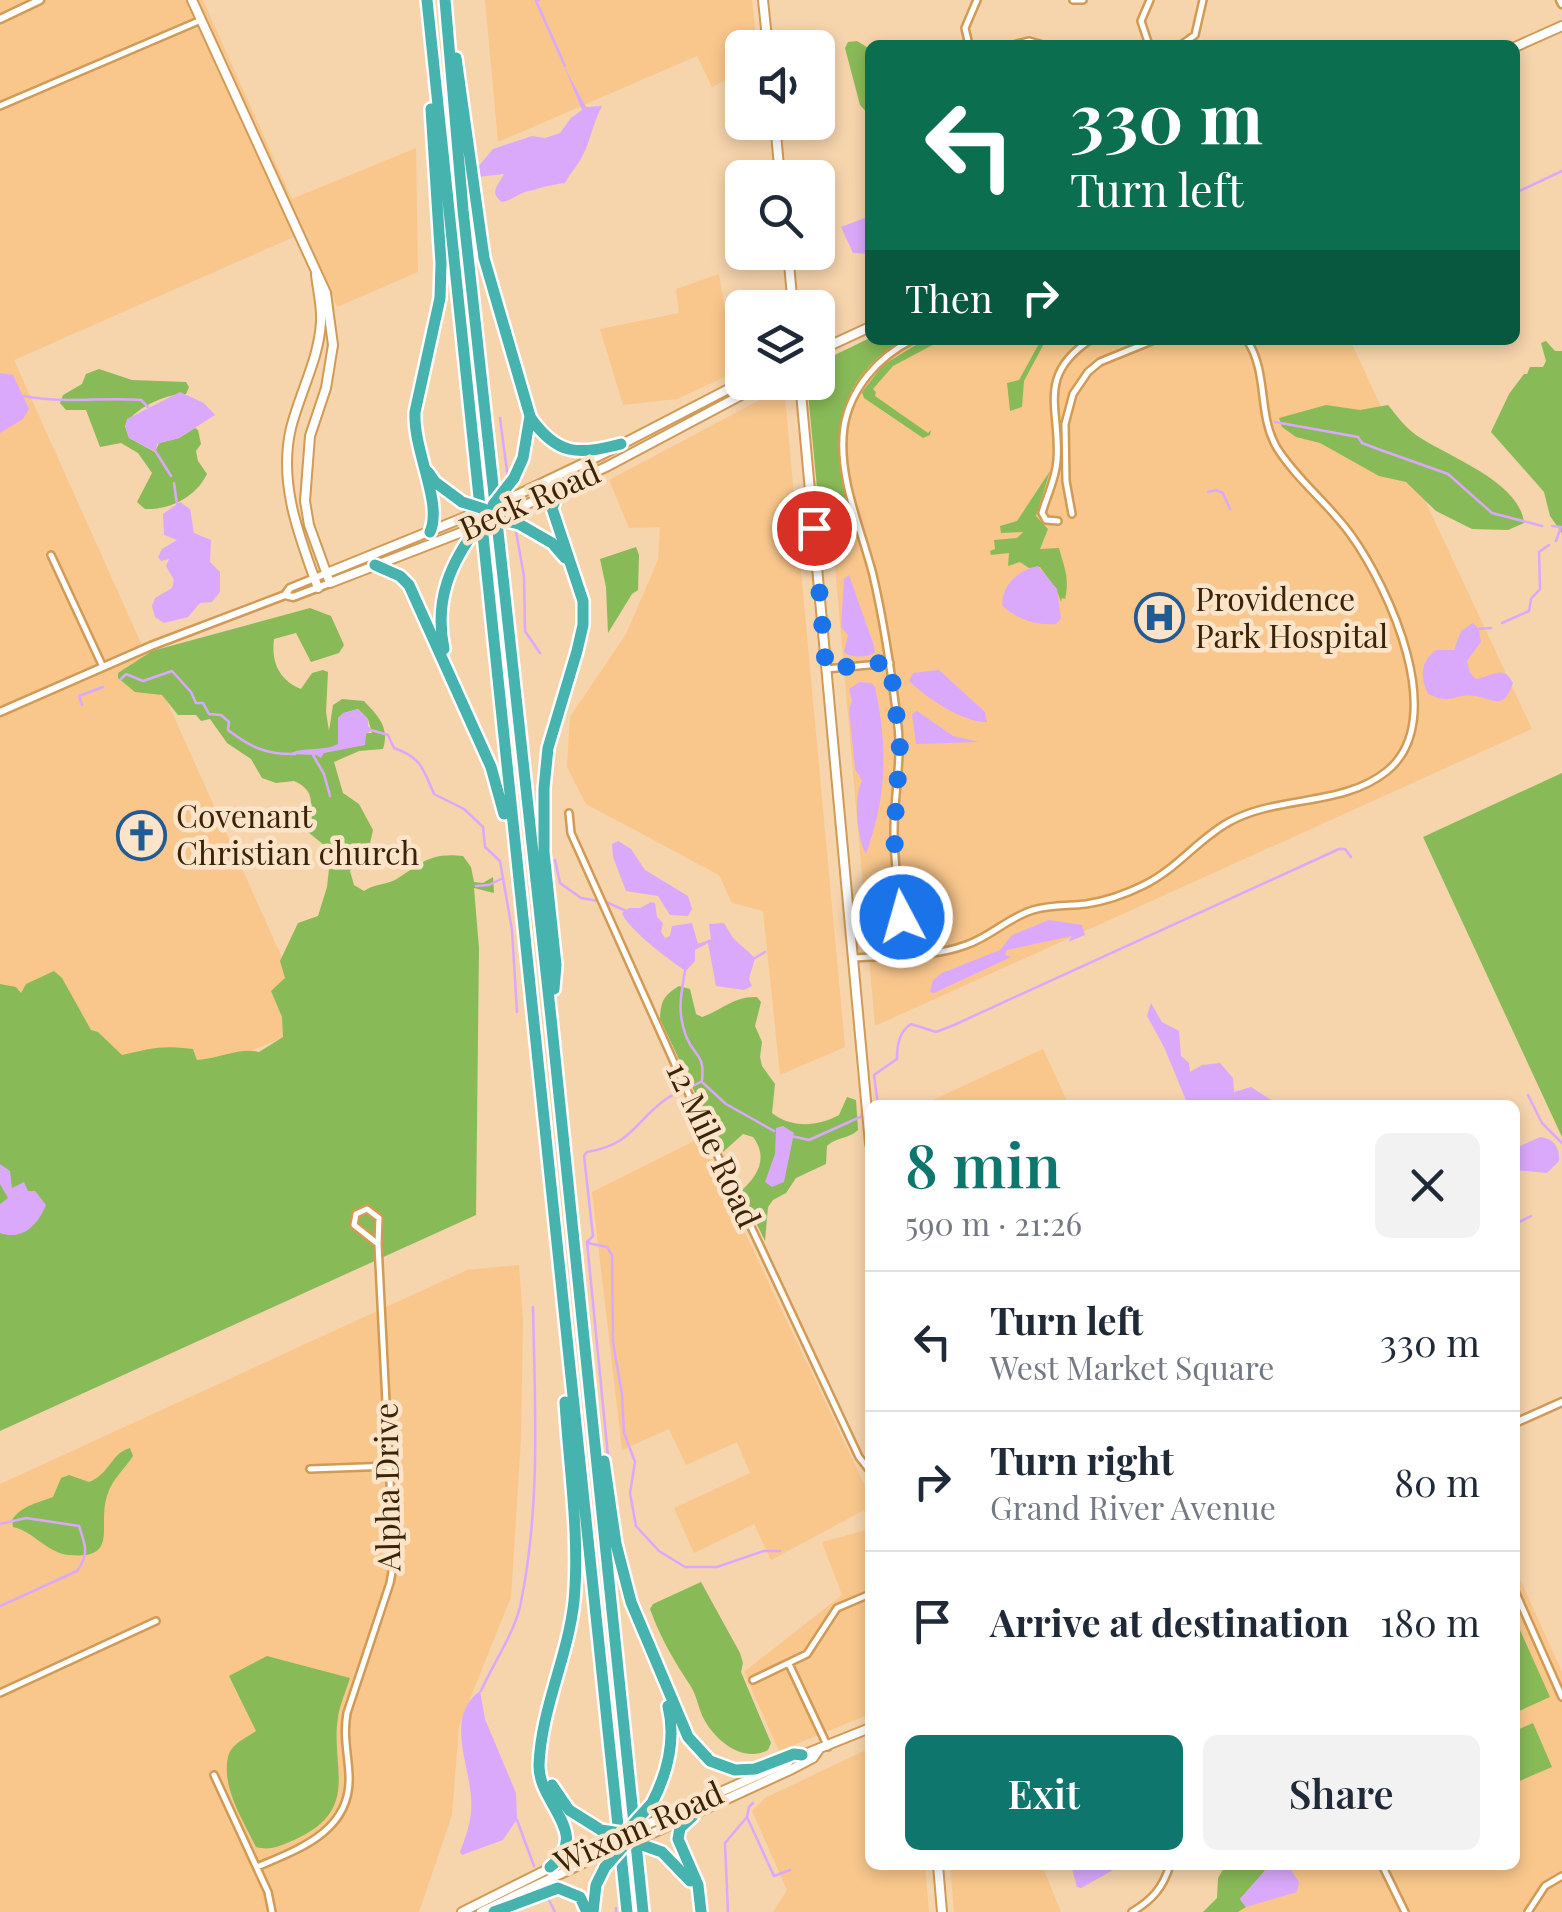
<!DOCTYPE html>
<html lang="en">
<head>
<meta charset="utf-8">
<style>
  body { margin:0; font-family:"Playfair Display",serif; background:#f2f2f3; color:#1f2937; height:100vh; display:flex; flex-direction:column; font-size:38px; white-space:nowrap }
  * { box-sizing:border-box; margin:0 }
  p { font-size:32px; color:#747a83 }
  .icon { flex:none; width:55px; height:55px; fill:none; stroke:currentColor; stroke-width:2; stroke-linecap:round; stroke-linejoin:round }
  .map { position:relative; flex:1; overflow:hidden }
  .side { position:absolute; left:865px; top:1100px; width:655px; height:770px; display:flex; flex-direction:column; background:#fff; border-radius:15px; box-shadow:0 5px 15px #0003 }
  .side>* { flex:none }
  .hud { position:absolute; left:865px; top:40px; width:655px; height:305px; border-radius:15px; box-shadow:0 5px 15px #0003; background:#0b6e4f; color:#fff; overflow:hidden }
  .tools { position:absolute; left:725px; top:30px; display:grid; gap:20px }
  .tools a { display:grid; place-items:center; width:110px; height:110px; border-radius:15px; background:#fff; box-shadow:0 5px 15px #0003; font-size:50px }
  .pin { position:absolute; display:grid; place-items:center; width:85px; height:85px; color:#fff; margin:-42px; border:5px solid #fff; border-radius:50%; box-shadow:0 2px 10px #0007 }
  .me { position:absolute; width:110px; margin:-55px; rotate:354deg; stroke-linejoin:round; filter:drop-shadow(0 0 8px #0008) }
  .turn { display:flex; align-items:center; gap:35px; height:210px; padding:0 40px; font-size:45px }
  .turn .icon { width:130px; height:130px; stroke-width:2.5 }
  .turn b { display:block; font-size:70px; line-height:85px }
  .then { display:flex; align-items:center; height:95px; padding:0 40px; background:#0003; gap:20px; font-size:38px }
  .round { display:grid; place-items:center; flex:none; width:105px; height:105px; border-radius:15px; background:#f2f2f3 }
  .summary { display:flex; align-items:center; justify-content:space-between; height:170px; padding:0 40px }
  h1 { font-size:60px; font-weight:600; line-height:75px; color:#0f766e }
  .primary-button { display:flex; gap:20px; margin-top:auto; padding:20px 40px }
  .primary-button a { flex:1; height:115px; border-radius:15px; background:#0f766e; color:#fff; font-size:40px; font-weight:600; line-height:115px; text-align:center }
  .primary-button a+a { background:#f2f2f3; color:#1f2937 }
  ul { padding:0; list-style:none }
  li { display:flex; align-items:center; gap:30px; height:140px; padding:0 40px; border-top:2px solid #e0e1e3 }
  li div { flex:1 }
  li b { display:block; font-size:38px }
  li em { font-style:normal }
  .map>svg:first-child { display:block }
  .built { fill:#f9c78c }
  .green { fill:#89ba58; fill-rule:evenodd }
  .water { fill:#dba9fc }
  .lines { fill:none; stroke-linecap:round; stroke-linejoin:round }
  .stream { stroke:#dba9fc; stroke-width:2.5 }
  .minor-casing { stroke:#d19a55; stroke-width:10 }
  .tertiary-casing { stroke:#d19a55; stroke-width:11 }
  .secondary-casing { stroke:#d19a55; stroke-width:12 }
  .motorway-casing { stroke:#fff; stroke-width:16 }
  .minor { stroke:#fff; stroke-width:5 }
  .tertiary { stroke:#fff; stroke-width:6 }
  .secondary { stroke:#fff; stroke-width:8 }
  .motorway { stroke:#46b3ae; stroke-width:11 }
  .secondary-bridge-casing { stroke:#d19a55; stroke-width:12; stroke-linecap:butt }
  .motorway-bridge-casing { stroke:#fff; stroke-width:16; stroke-linecap:butt }
  .secondary-bridge { stroke:#fff; stroke-width:8 }
  .motorway-bridge { stroke:#46b3ae; stroke-width:11 }
  .route { stroke:#1a73e8; stroke-width:18; stroke-dasharray:0 32.4 }
  .labels { text-anchor:middle; stroke-width:9; stroke-linejoin:round; paint-order:stroke }
  .street-label { font-size:32px; fill:#392405; stroke:#fbe4c9 }
  .poi-label { font-size:32px; fill:#392405; stroke:#fbe4c9; text-anchor:start }
</style>
</head>
<body>
<div class="map">
<svg width="1562" height="1912" viewBox="0 0 1562 1912">
  <rect width="100%" height="100%" fill="#f6d4ac"/>
  <!-- built -->
  <path class="built" d="M0,0h203l89,199 124,-51 2,124 -81,35 -32,-75 -291,128 278,620 -10,58 -162,67 -62,-130 -51,24 -7,-17z
    M485,0h267l5,47 -15,1v25l-30,14 -15,-31 -199,86z
    M719,274l8,49 15,-6v52l-65,30 -54,6 -23,-76 79,-16 -3,-24z
    M887,340h463l182,389 -657,297 -57,-656z
    M784,387l61,660 -65,28 -17,-164 -31,-8 -13,-28 -133,-71 -19,-37 3,-50 56,-83 32,-74 2,-33 -31,1 -20,-48z
    M1043,1049l26,56h-147z
    M700,1138l170,358v11l-99,53 -17,-36 -60,29 -20,-45 76,-35 -13,-31 -51,23 -17,-36 -47,21 -30,-258z
    M519,1265l4,55 -2,119 -10,158 -52,129 -7,89 -33,97h-419v-428l467,-214z
    M870,1529v185l-91,37 -35,-79 98,-77 -20,-53z
    M1515,1568l47,104v240h-347l6,-47h294z
    M870,1748v117h55l4,47h-156l14,-22 -35,-79 13,-13z
    M950,1865h92l19,47h-107z"/>
  <!-- green -->
  <path class="green" d="M857,41l13,8v67l-10,-11 -15,-57 3,-6z
    M870,338l31,2c-66,44 -68,89 -54,161l-4,5 -17,2 -8,-10 -11,-115 11,-1v-19z
    M924,340h18l-49,26 -20,23 3,3 -1,4 53,37 3,-3 -1,5 -7,3 -59,-40 -2,-6 21,-27z
    M1041,340h5l-22,41 -2,26 -12,4 -3,-28 12,-3z
    M1546,341l9,10h7v182l-12,-17 -6,-24 -53,-60 18,-38 15,-20h3l3,-7h13l3,-6 -5,-18z
    M99,369l33,11 54,2 3,5 -3,7c-18,-1 -53,14 -61,32l4,12 26,14 4,-9 20,-5 16,-10 3,2 3,14 -5,7 2,10 9,13c-11,23 -37,36 -62,35l-8,-7 15,-29 -14,-20 -17,-10 -21,4 -14,-37h-20l-6,-7 3,-8 19,-11 4,-10z
    M1326,405l34,5 28,-5c9,11 17,22 28,30 30,21 104,46 108,88l-16,7 -36,-1 -36,-18 -30,-29 -27,-6 -59,-33 -24,-6 -14,-10 -3,-9z
    M1050,471l-14,45 12,13 -8,20 19,-1c5,19 11,30 6,51l-3,-1 -1,4c-4,-15 -13,-23 -21,-35l-11,1 -9,-6 -12,4 1,-13 -18,2 -1,-4 5,-2 -1,-9 23,-2 6,-6 -22,1 -1,-7 17,-5z
    M636,547l3,8 -1,35 -6,4 -24,39 -2,-46 -6,-28z
    M310,608l21,8 13,29 -5,8 -28,9 -15,-29 -22,6c-3,23 5,41 27,50l11,-16 11,-3 5,2 -2,40 3,19 4,-26 9,-6 22,2c14,15 26,26 19,48l-24,2 -25,11 9,31 16,11 14,26 -5,22 -18,19 4,14 10,6c10,-7 21,-6 31,-11 26,-16 34,-28 68,-24l8,11 3,15 9,1 10,-6 1,16 -20,-5 5,60 -3,267 -476,216v-447l16,3 5,6 5,-9 28,-13 8,7 29,52 7,2 24,23c31,-7 38,-10 71,-6l4,11c20,-1 44,-13 62,-8l24,-15 -1,-20 -11,-26 14,-13 -5,-17 18,-38 20,-7 9,-29 3,-27 -6,-15 -16,-13c1,-21 12,-40 -14,-51l-18,2 -14,-5 -11,-19 -24,-16 -17,-24 -9,2 -5,-6h-18l-16,-20 -27,-3 -17,-14v-5l34,-22zM358,709l10,10 4,14h-6l-2,12 -32,3 7,-4 -1,-26 6,-5z
    M1562,773v364l-139,-300z
    M679,986l11,3 6,25 6,3c20,-7 32,-21 55,-20l4,5 -6,24 7,16 -2,15 2,9 13,18 -3,29c19,15 45,14 67,2l8,-18 9,3 2,30c-9,9 -22,7 -31,16l-1,18 -30,14 -10,15 -13,7 -5,7 -3,34 -24,-50c18,-16 27,-34 12,-54l-10,-3 -20,18 -63,-133c1,-18 3,-23 19,-33z
    M130,1448l3,8c-9,14 -21,23 -26,40 -10,30 13,64 -38,59 -22,-2 -36,-24 -56,-28l-1,-7c10,-15 26,-17 41,-23l8,-19 8,-3 20,7c22,-9 21,-28 41,-34z
    M701,1582l39,71 3,10 -2,9 30,71 -3,7c-24,13 -51,-8 -63,-29 -7,-12 -8,-26 -15,-36 -16,-24 -30,-48 -40,-76l3,-5z
    M1520,1630l30,67 -33,15 -2,-80z
    M267,1656l83,22c-4,13 -10,26 -12,39 -8,51 24,93 -44,123 -15,6 -23,11 -38,7 -12,-25 -35,-60 -28,-90 3,-13 18,-19 28,-26l-27,-55z
    M1533,1723l19,44 -37,16v-52z
    M1226,1865h44l-30,34 6,8 -8,5h-35l14,-14 1,-20z"/>
  <!-- water -->
  <path class="water" d="M564,66l22,41 16,-1c-10,18 -12,40 -23,56 -5,8 -10,13 -14,21 -12,1 -28,6 -40,9 -9,3 -14,9 -23,10 -14,-10 -3,-17 2,-28l-27,3v-9l16,-19 39,-13 13,2 15,-5 11,-15 11,-8z
    M870,216v38l-17,-1 -12,-26z
    M0,373l13,2 16,34 -6,10 -23,14z
    M180,392l24,11 11,12 -36,23 -22,6 -1,8 -27,-14 -4,-12 2,-7z
    M180,502l10,7 4,24 17,7 -1,22 10,10v20l-8,10 -12,1 -12,14 -24,6 -9,-6 -3,-11 3,-8 17,-10 2,-8 -8,-14 3,-7 -8,2 -3,-4 4,-8 15,-9 -13,-5 -1,-21z
    M1038,566l19,23 4,29 -5,6c-20,2 -40,-5 -54,-19 1,-21 15,-34 36,-39z
    M849,575l25,71 1,6c-6,6 -25,6 -31,0l4,-17 -7,-8 3,-48z
    M1473,623l6,6 2,13 -14,19 3,12 6,6c17,-3 28,-15 37,4 -9,27 -17,17 -38,13 -19,-4 -22,10 -47,-2 -8,-17 -8,-32 8,-44h18l7,-19z
    M939,670l46,42 2,10c-23,1 -62,-25 -78,-41l4,-8z
    M860,682l11,1 4,4c13,61 12,108 -9,167 -9,-16 -13,-56 -4,-73l-7,-12 -6,-60 3,-8 -3,-12z
    M358,709l10,10v7l4,4 -6,4 -1,11 -41,8 -3,5 -5,-3 -27,-1c15,-8 34,-2 49,-10v-26l5,-5z
    M917,711l36,25 26,6 -63,2 -4,-30z
    M618,841l13,8 14,21 43,26 4,13 -4,7 -18,-1 -12,-19 -32,-5 -13,-34 -1,-13z
    M651,902l4,1 2,14 6,6 -2,9 4,6 5,-2 2,-10 20,-3 6,21 13,-5 -2,-15 15,-1 9,15 22,20 -6,21 3,7 -8,4 -28,-4 -8,-43 -13,7v11l-9,10c-16,-10 -58,-42 -64,-58l7,-5h11z
    M1049,920l33,5 3,10 -17,7 4,-6 -65,14 -2,5 6,2 -77,36 -4,-1 3,-12 9,-7 58,-23 12,-15z
    M1151,1003l11,19 17,9 2,25 8,7 1,9 12,-7 18,-2 13,15 1,14 17,-5 28,18h-91l-24,-58 -17,-31z
    M783,1126l11,7 -10,49 -12,5 -7,-5 10,-28 1,-26z
    M1540,1137c14,1 20,11 19,24l-12,12 -32,-3 3,-23z
    M0,1164l10,7 2,17 12,-6 4,9h7l11,14c-8,20 -24,36 -46,28v-29l8,-6 -8,-14z
    M480,1691l5,28 31,74 1,26 -14,21 -41,15 -2,-3c7,-18 13,-35 11,-55 -2,-34 -26,-81 9,-106z
    M1071,1865h51l-41,23 -4,-1z
    M1270,1865h18l11,17 -2,10 -51,15 -6,-8z"/>
  <g class="lines">
    <!-- stream -->
    <path class="stream" d="M539,0l-3,1 29,65
      M1515,193l47,-22
      M24,396c40,8 77,1 117,4l7,7
      M500,418l8,61
      M1275,422l83,15 4,6 16,6 70,25 44,39 50,13
      M156,452l15,24
      M174,483l3,21
      M1208,492l8,-2 7,3 7,16
      M515,526l9,50 1,55 15,22
      M1552,526l9,1
      M1556,541l5,-14
      M1502,623l27,-12 2,-12 9,-10 -1,-37 10,-7
      M1479,629l12,-1
      M1379,647l9,-4
      M121,679l5,-5 17,7 29,-10 19,21 5,11h7l6,11 12,1 8,7 -1,8c22,17 39,25 67,24
      M82,705l-3,-9 24,-9
      M371,730l17,5 6,13c28,10 29,21 40,46l30,15 19,18 2,20 15,14 12,69 5,82
      M313,755l11,19 6,22
      M555,860l5,23 21,15 17,3
      M476,886l13,-1 12,-6
      M606,902l20,9
      M755,958l10,-6
      M685,971c-4,23 -8,42 1,65 8,21 19,17 16,44
      M703,1083l23,21 48,27
      M1528,1095l14,28 20,20
      M878,1105l-4,-30 23,-16c0,-14 2,-27 14,-35l25,8 18,-7 385,-176h6l6,8
      M791,1136l18,4 58,-26
      M1515,1224l16,-8
      M588,1243l19,4 5,8 1,87 9,52 2,39 11,29 -5,31 6,33 23,25 26,16h32l47,-16h16
      M608,1456l-21,-214 6,-6 -9,-80 3,-4c46,-8 45,-28 79,-53 10,-7 25,-11 36,-18
      M0,1524l26,-6 53,8c6,19 11,27 -2,45l-77,35
      M481,1691c12,-27 32,-56 39,-84 21,-99 15,-200 13,-300
      M747,1817l27,59 16,-6
      M517,1820l17,46
      M548,1898l7,14
      M616,1908v4
      M728,1912l-3,-69 22,-26 2,-10 4,-4"/>
    <defs>
      <path id="minor" d="M1073,0h10
        M969,45l-4,-17 12,-28
        M1013,45l16,-4 14,4
        M1149,45l-8,-24 9,-21
        M1181,45l14,-10 8,-35
        M0,106l201,-86
        M1072,514l-6,-33 -1,-57 8,-30 15,-22 12,-10 54,-22
        M1058,521l-12,-1 -4,-7c5,-18 14,-34 15,-53 4,-50 -22,-83 33,-120
        M51,555l52,112
        M826,669l64,-6
        M569,813l2,20 107,238 181,386 11,14
        M907,952c-5,-39 -13,-81 -13,-121 0,-39 9,-74 3,-113 -6,-48 -13,-96 -24,-143 -12,-47 -36,-99 -29,-148 6,-38 34,-70 68,-87
        M853,958c36,-3 79,0 113,-13 24,-8 43,-28 67,-35 17,-5 36,-4 53,-6 20,-3 40,-10 58,-19 33,-16 54,-46 85,-63 48,-27 114,-15 158,-51 63,-51 2,-183 -36,-236 -22,-31 -54,-55 -74,-87 -20,-34 -8,-74 -30,-108
        M367,1209l12,9 -1,26 -24,-19 2,-11z
        M310,1469l81,-3
        M1515,1591l47,106
        M789,1664l39,83
        M753,1680l54,-26 30,-46 33,-14
        M0,1693l156,-72
        M214,1775l54,117 4,20
        M1382,1865l23,47
        M257,1867c42,-18 95,-36 92,-92 -1,-21 -6,-40 -2,-62l43,-130 4,-22 -16,-317
        M1132,1912c20,-12 31,-24 38,-47
        M1528,1912l17,-26 17,-10"/>
      <path id="tertiary" d="M1560,0l2,4
        M0,19l40,-19
        M285,595l5,-7 37,-15
        M0,712l151,-66 134,-51 8,2 37,-14
        M1515,1423l47,-21"/>
      <path id="secondary" d="M192,0l134,293 7,52 -7,43 -16,48 -5,65 4,24 21,58 145,-56
        M763,0l5,48
        M1515,47l47,-21
        M775,122l5,56
        M788,252l5,56
        M316,275c2,16 6,32 5,47 -2,37 -21,70 -30,106 -13,55 8,108 27,160
        M818,351l52,-24
        M800,382l70,762
        M517,495l86,-41 139,-72
        M517,509l91,-43 158,-84
        M327,573l138,-56
        M800,1756l70,-28
        M655,1821l133,-59
        M655,1832l137,-63 21,-11 5,-7
        M938,1865l4,47
        M462,1912l140,-70
        M481,1912l123,-59"/>
      <path id="motorway" d="M427,0l200,1912
        M445,0l18,210 88,808 92,894
        M456,58l28,200 46,158 -7,42 -9,20
        M530,417c27,39 48,38 91,27
        M428,472l7,10 27,20
        M519,524l33,19 13,15
        M430,532c13,-29 -17,-81 -15,-120l25,-114 1,-35 -10,-154
        M375,565l25,11 9,9 82,182 13,47
        M444,649c-10,-49 6,-86 35,-124
        M554,989l2,-24 -12,-113v-64l4,-40 29,-97 6,-26v-24l-31,-93 8,-19
        M604,1461l12,83 15,58 57,135 22,24 25,9 20,-1 39,-15 8,1
        M552,1785l17,25 32,20
        M652,1803c16,-31 24,-63 16,-97
        M693,1816l-13,12 -2,11 20,46 3,27
        M637,1843l25,9 28,29
        M550,1867c43,-34 -12,-63 -11,-102 2,-56 29,-108 35,-164 6,-65 -5,-134 -9,-199
        M494,1912l64,-24 22,9 7,15
        M593,1912l3,-27 9,-18"/>
    </defs>
    <!-- minor casing -->
    <use href="#minor" class="minor-casing"/>
    <!-- tertiary casing -->
    <use href="#tertiary" class="tertiary-casing"/>
    <!-- secondary casing -->
    <use href="#secondary" class="secondary-casing"/>
    <!-- motorway casing -->
    <use href="#motorway" class="motorway-casing"/>
    <!-- minor -->
    <use href="#minor" class="minor"/>
    <!-- tertiary -->
    <use href="#tertiary" class="tertiary"/>
    <!-- secondary -->
    <use href="#secondary" class="secondary"/>
    <!-- motorway -->
    <use href="#motorway" class="motorway"/>
    <defs>
      <path id="secondary-bridge" d="M498,503l19,-8
        M465,517l19,-8
        M497,517l20,-8
        M602,1842l53,-21
        M604,1853l51,-21"/>
      <path id="motorway-bridge" d="M462,502l22,7
        M493,505l21,-27
        M495,518l24,6
        M479,525l20,-16
        M601,1830l26,4
        M616,1843l36,-40
        M605,1867l24,-27"/>
    </defs>
    <!-- secondary-bridge casing -->
    <use href="#secondary-bridge" class="secondary-bridge-casing"/>
    <!-- motorway-bridge casing -->
    <use href="#motorway-bridge" class="motorway-bridge-casing"/>
    <!-- secondary-bridge -->
    <use href="#secondary-bridge" class="secondary-bridge"/>
    <!-- motorway-bridge -->
    <use href="#motorway-bridge" class="motorway-bridge"/>
  </g>
  <g class="lines">
    <!-- route -->
    <path class="route" d="M814,528l12,141 64,-7 10,82 -6,93 8,80"/>
  </g>
  <!-- icons -->
  <defs>
    <symbol id="hospital-ring" viewBox="-11 -11 22 22"><circle r="9.5" fill="#fbe4c9" stroke="#225a92" stroke-width="1.5"/><path d="M-5-5h3v3.5h4V-5h3V5h-3V1.5h-4V5h-3Z" fill="#225a92"/></symbol>
    <symbol id="church-ring" viewBox="-11 -11 22 22"><circle r="9.5" fill="#fbe4c9" stroke="#225a92" stroke-width="1.5"/><path d="M-1.2-6h2.4v3.5h3.3v2.4h-3.3V6h-2.4V-.1h-3.3v-2.4h3.3Z" fill="#225a92"/></symbol>
  </defs>
  <g fill-rule="evenodd">
    <use href="#hospital-ring" x="1132" y="590" width="55" height="55"/>
    <use href="#church-ring" x="114" y="808" width="55" height="55"/>
  </g>
  <g class="labels">
    <!-- street labels -->
    <g class="street-label">
      <text transform="translate(530 501) rotate(-24)" y="11">Beck Road</text>
      <text transform="translate(713 1145) rotate(65)" y="11">12 Mile Road</text>
      <text transform="translate(388 1487) rotate(-91)" y="11">Alpha Drive</text>
      <text transform="translate(639 1828) rotate(-24)" y="11">Wixom Road</text>
    </g>
    <!-- poi labels -->
    <g class="poi-label">
      <text x="1195" y="611">Providence<tspan x="1195" dy="37">Park Hospital</tspan></text>
      <text x="176" y="828">Covenant<tspan x="176" dy="37">Christian church</tspan></text>
    </g>
  </g>
</svg>
<div class="tools">
<a><svg class="icon" aria-label="sound" viewBox="0 0 24 24"><path d="M4 9h4l5-4v14l-5-4H4zM17 9q2 3 0 6"/></svg></a>
<a><svg class="icon" aria-label="search" viewBox="0 0 24 24"><circle cx="10" cy="10" r="6"/><path d="M15 15l6 6"/></svg></a>
<a><svg class="icon" aria-label="layers" viewBox="0 0 24 24"><path d="M12 4l9 5-9 5-9-5zM3 14l9 5 9-5"/></svg></a>
</div>
<div class="pin" style="left:814px;top:528px;background:#d93025"><svg class="icon" aria-label="arrive" viewBox="0 0 24 24"><path d="M6 21V4h12l-3 4 3 4H6"/></svg></div>
<svg class="me" style="left:902px;top:917px" viewBox="-20 -20 40 40"><circle r="17" fill="#1a73e8" stroke="#fff" stroke-width="3"/><path d="M0-11L8 9 0 5-8 9z" fill="#fff"/></svg>
<div class="hud">
<div class="turn"><svg class="icon" aria-label="left" viewBox="0 0 24 24"><path d="M17 20v-9H6M10 6l-5 5 5 5"/></svg><div><b>330 m</b>Turn left</div></div>
<div class="then">Then<svg class="icon" aria-label="right" viewBox="0 0 24 24"><path d="M7 20v-9h11M14 6l5 5-5 5"/></svg></div>
</div>
<section class="side">
<div class="summary"><div><h1>8 min</h1><p>590 m · 21:26</p></div><a class="round"><svg class="icon" aria-label="close" viewBox="0 0 24 24"><path d="M6 6l12 12M18 6L6 18"/></svg></a></div>
<ul>
<li><svg class="icon" aria-label="left" viewBox="0 0 24 24"><path d="M17 20v-9H6M10 6l-5 5 5 5"/></svg><div><b>Turn left</b><p>West Market Square</p></div><em>330 m</em></li>
<li><svg class="icon" aria-label="right" viewBox="0 0 24 24"><path d="M7 20v-9h11M14 6l5 5-5 5"/></svg><div><b>Turn right</b><p>Grand River Avenue</p></div><em>80 m</em></li>
<li><svg class="icon" aria-label="arrive" viewBox="0 0 24 24"><path d="M6 21V4h12l-3 4 3 4H6"/></svg><div><b>Arrive at destination</b></div><em>180 m</em></li>
</ul>
<div class="primary-button"><a>Exit</a><a>Share</a></div>
</section>
</div>
</body>
</html>
